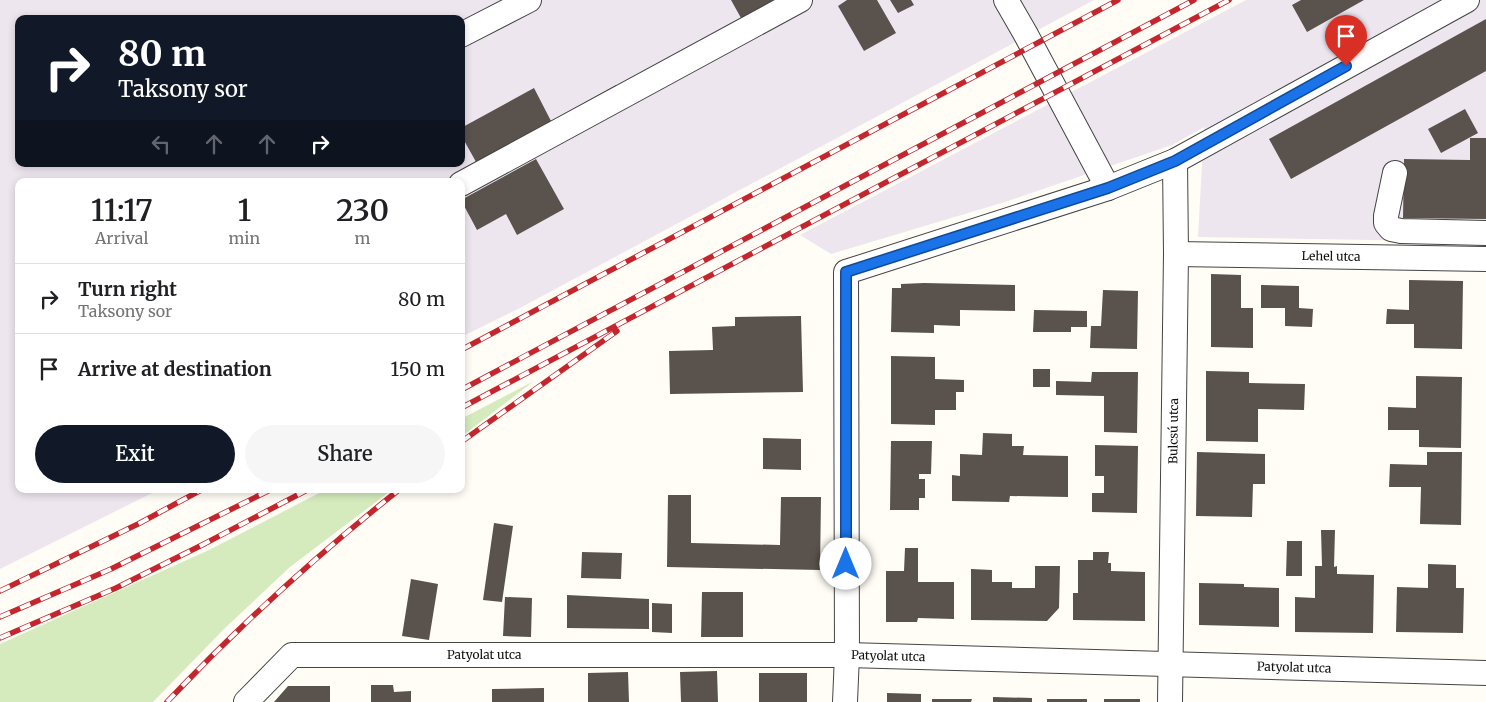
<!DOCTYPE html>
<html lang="en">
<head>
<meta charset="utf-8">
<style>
  body { margin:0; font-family:Merriweather,serif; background:#f6f6f6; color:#202124; height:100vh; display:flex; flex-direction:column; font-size:19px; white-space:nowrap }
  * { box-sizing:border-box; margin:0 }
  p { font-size:16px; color:#757577 }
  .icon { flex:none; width:28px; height:28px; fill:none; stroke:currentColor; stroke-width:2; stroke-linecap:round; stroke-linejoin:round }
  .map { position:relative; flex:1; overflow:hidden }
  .side { position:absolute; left:15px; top:178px; width:450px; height:315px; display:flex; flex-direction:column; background:#fff; border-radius:10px; box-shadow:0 2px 8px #0003 }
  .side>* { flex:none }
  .guide { position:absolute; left:15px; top:15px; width:450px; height:152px; border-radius:10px; box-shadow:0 2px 8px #0003; background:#111827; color:#fff; overflow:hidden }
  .pin { position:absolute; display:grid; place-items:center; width:42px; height:42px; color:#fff; margin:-51px -21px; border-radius:50% 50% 50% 0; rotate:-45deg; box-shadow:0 0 5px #0007 }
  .pin .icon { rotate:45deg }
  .me { position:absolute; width:55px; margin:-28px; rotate:0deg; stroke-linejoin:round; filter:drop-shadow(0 0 4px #0008) }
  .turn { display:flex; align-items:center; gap:18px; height:105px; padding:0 20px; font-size:22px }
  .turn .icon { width:65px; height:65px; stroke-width:2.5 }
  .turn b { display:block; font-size:35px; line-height:42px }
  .lanes { display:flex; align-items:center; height:48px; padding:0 20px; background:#0003; justify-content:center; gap:25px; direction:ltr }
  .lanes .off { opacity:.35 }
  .eta { display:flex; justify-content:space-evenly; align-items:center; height:85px; text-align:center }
  .eta b { font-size:30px; font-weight:600; line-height:35px }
  .button { display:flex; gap:10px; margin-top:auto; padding:10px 20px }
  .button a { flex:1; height:58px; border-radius:30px; background:#111827; color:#fff; font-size:20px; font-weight:600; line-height:58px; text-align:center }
  .button a+a { background:#f6f6f6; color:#202124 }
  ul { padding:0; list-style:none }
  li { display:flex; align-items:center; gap:15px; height:70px; padding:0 20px; border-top:1px solid #e0e0e0 }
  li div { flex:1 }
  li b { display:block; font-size:19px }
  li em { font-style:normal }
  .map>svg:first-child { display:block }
  .industrial { fill:#eee6ef; fill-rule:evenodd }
  .green { fill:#d5ebbd }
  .building { fill:#5a524d }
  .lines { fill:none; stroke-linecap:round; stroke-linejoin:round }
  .minor-casing { stroke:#444; stroke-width:26 }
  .minor { stroke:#fff; stroke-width:24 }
  .rail-casing { stroke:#c4262e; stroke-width:5.5 }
  .rail { stroke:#fff; stroke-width:4; stroke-dasharray:11; stroke-linecap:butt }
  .route-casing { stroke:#114b97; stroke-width:12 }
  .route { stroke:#1a73e8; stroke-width:9 }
  .labels { text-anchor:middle; stroke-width:5; stroke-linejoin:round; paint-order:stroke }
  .street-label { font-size:12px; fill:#111; stroke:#fff }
</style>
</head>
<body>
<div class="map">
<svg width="1486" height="702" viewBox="0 0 1486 702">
  <rect width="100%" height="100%" fill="#fffdf5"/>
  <!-- industrial -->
  <path class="industrial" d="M0,0h1094l-574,308 -59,29v-156h-442v308h141l-160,80zM19,19h442v145h-442z
    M1246,0h240v242l-288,-5 6,-110 -32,18 -167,57 -174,52 -31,-19z"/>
  <!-- green -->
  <path class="green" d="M534,381l-73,56v-18z
    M327,489h66l-103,78 -66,62 -71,73h-153v-58l209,-94z"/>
  <!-- building -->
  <path class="building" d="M731,0h43l-33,18z
    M847,0h30l19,33 -32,18 -26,-45z
    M890,0h21l3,5 -16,8z
    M1301,0h63l-57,32 -15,-27z
    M1486,19v52l-195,108 -22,-40z
    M616,85l5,8 -141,76 -19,-34v-7l73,-40 17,33z
    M1465,109l13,24 -37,20 -13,-24z
    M1470,138h16v81l-83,-1 1,-59 66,1z
    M536,159l28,50 -47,26 -11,-21 -29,16 -16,-30z
    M1211,274l30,1v33h12v40l-42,-1z
    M1409,280l54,1 -1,68 -48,-1v-24h-28l1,-15 22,1z
    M924,283l91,2v26l-55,-1v16l-26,-1v8l-43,-1 1,-44h9v-4z
    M1261,285l38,1v22l14,1 -1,18 -27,-1v-18h-24z
    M1103,290l35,1 -1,58 -47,-1 1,-22h10z
    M1034,310l53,1v16h-16v5h-38z
    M801,316l2,76 -133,2 -1,-43 44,-1 -1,-23 23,-1v-9z
    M891,356l44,1v22l29,1v12h-8v18h-21v15l-44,-1z
    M1033,369h17v18h-17z
    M1206,371l43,1v11l56,1 -1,26 -46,-1v33l-52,-1z
    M1092,372h46l-1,61 -33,-1v-36l-48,-1v-14l35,1z
    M1416,376l46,1 -1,71 -42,-1v-17h-31v-23l28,1z
    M983,433l29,1v12h12l-1,9 45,1v41l-58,-1 -1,6 -57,-1v-26l8,1v-22l22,1z
    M763,438l38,1v31l-38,-1z
    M891,441h41l-1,33h-12v5h6v19h-6v12h-29z
    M1095,445l43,1 -1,67 -45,-1v-19h12v-17h-9z
    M1197,452l68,2v30h-12l-1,33 -56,-1z
    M1427,452h35l-1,73 -41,-1 1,-37h-32l1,-23 37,1z
    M668,495h23v48l89,2 1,-48h40l-1,73 -153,-3z
    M494,523l19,3 -11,76 -19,-2z
    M1321,530h14l-1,37 3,-1v8l37,1 -1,58 -78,-1v-35l20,1v-32h7z
    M1287,541h15v35h-16z
    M905,548h13v34h36v37l-36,-1 -1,4h-31v-51h18z
    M582,552l40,1 -1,26 -40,-1z
    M1093,552h16l-1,11h3v8l34,1v49l-72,-1v-27h5v-33h15z
    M1428,564l28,1v23h8l-1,45 -67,-1 1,-45 31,1z
    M1035,566h25l-1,42 -12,13 -76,-1v-51l21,1v12h20v6h23z
    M411,579l27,5 -9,56 -27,-4z
    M1199,583l45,1v3l35,1v39l-80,-2z
    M702,592h41v45h-42z
    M567,595l82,4v30l-82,-1z
    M505,597l27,1 -1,39 -28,-1z
    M652,603l20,1v29l-20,-1z
    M717,671l1,31h-37l-1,-30z
    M628,672l1,30h-41v-29z
    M759,673h48v29h-48z
    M371,685h22l1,7 17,-1v11h-40z
    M288,686h42v16h-56z
    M544,688v14h-52v-13z
    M887,693l34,1v8h-34z
    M993,697l39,1v4h-39z
    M932,699h40l-1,3h-39z
    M1047,699h40v3h-40z
    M1104,699h36v3h-36z"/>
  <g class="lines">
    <defs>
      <g id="minor">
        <path d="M1006,0l19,33 83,155"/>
        <path d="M461,35l68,-35"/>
        <path d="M1395,173l-9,43v7l5,6 10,2 85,2"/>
        <path d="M461,184l339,-184"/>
        <path id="s1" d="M1176,254l310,5"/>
        <path id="s2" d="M246,702l46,-47h555l639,18"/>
        <path d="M845,702l2,-47 -1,-383 262,-84 67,-27 292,-161"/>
        <path id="s3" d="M1170,702l6,-448 -1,-93"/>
      </g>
    </defs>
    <!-- minor casing -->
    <use href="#minor" class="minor-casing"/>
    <!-- minor -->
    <use href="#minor" class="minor"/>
    <defs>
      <path id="rail" d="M461,350l657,-350
        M461,390l733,-390
        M461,408l768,-408
        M461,442l156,-111
        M0,591l138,-67 65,-35
        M0,617l111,-48 161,-80
        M0,638l116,-50 88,-44 105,-55
        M167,702c72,-76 151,-148 233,-213"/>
    </defs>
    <!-- rail casing -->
    <use href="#rail" class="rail-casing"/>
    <!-- rail -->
    <use href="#rail" class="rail"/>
  </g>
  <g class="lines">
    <defs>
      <path id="route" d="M846,564v-292l262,-84 67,-27 171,-95"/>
    </defs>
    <!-- route casing -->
    <use href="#route" class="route-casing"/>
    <!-- route -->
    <use href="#route" class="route"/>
  </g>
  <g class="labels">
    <!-- street labels -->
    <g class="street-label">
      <text dy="4" stroke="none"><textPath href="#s1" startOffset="155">Lehel utca</textPath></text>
      <text dy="4" stroke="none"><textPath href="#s3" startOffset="271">Bulcsú utca</textPath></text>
      <text dy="4" stroke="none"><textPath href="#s2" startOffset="258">Patyolat utca</textPath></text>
      <text dy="4" stroke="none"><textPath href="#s2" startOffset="662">Patyolat utca</textPath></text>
      <text dy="4" stroke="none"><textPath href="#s2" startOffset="1068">Patyolat utca</textPath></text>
    </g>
  </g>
</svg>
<div class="pin" style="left:1346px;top:66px;background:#d93025"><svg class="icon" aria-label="arrive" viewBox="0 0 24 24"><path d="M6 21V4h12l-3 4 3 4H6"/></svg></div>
<svg class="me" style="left:846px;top:564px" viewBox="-20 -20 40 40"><circle r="19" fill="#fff"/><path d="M0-13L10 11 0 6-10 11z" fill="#1a73e8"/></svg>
<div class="guide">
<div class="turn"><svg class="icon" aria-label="right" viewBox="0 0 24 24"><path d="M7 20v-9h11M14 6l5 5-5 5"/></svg><div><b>80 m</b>Taksony sor</div></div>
<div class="lanes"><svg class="icon off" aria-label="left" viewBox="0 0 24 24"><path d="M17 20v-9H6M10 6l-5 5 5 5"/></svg><svg class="icon off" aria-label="ahead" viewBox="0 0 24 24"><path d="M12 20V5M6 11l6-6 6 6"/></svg><svg class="icon off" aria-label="ahead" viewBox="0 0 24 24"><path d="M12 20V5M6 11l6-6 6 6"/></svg><svg class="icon" aria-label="right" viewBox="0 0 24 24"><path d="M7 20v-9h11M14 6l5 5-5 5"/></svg></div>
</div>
<section class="side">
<div class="eta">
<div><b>11:17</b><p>Arrival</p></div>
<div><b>1</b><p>min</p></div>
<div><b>230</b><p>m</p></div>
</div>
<ul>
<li><svg class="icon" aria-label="right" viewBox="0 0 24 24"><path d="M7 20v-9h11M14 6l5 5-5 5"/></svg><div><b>Turn right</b><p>Taksony sor</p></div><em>80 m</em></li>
<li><svg class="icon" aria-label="arrive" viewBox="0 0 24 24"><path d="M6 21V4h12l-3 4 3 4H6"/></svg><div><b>Arrive at destination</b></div><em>150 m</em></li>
</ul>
<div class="button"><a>Exit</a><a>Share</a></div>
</section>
</div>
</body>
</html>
